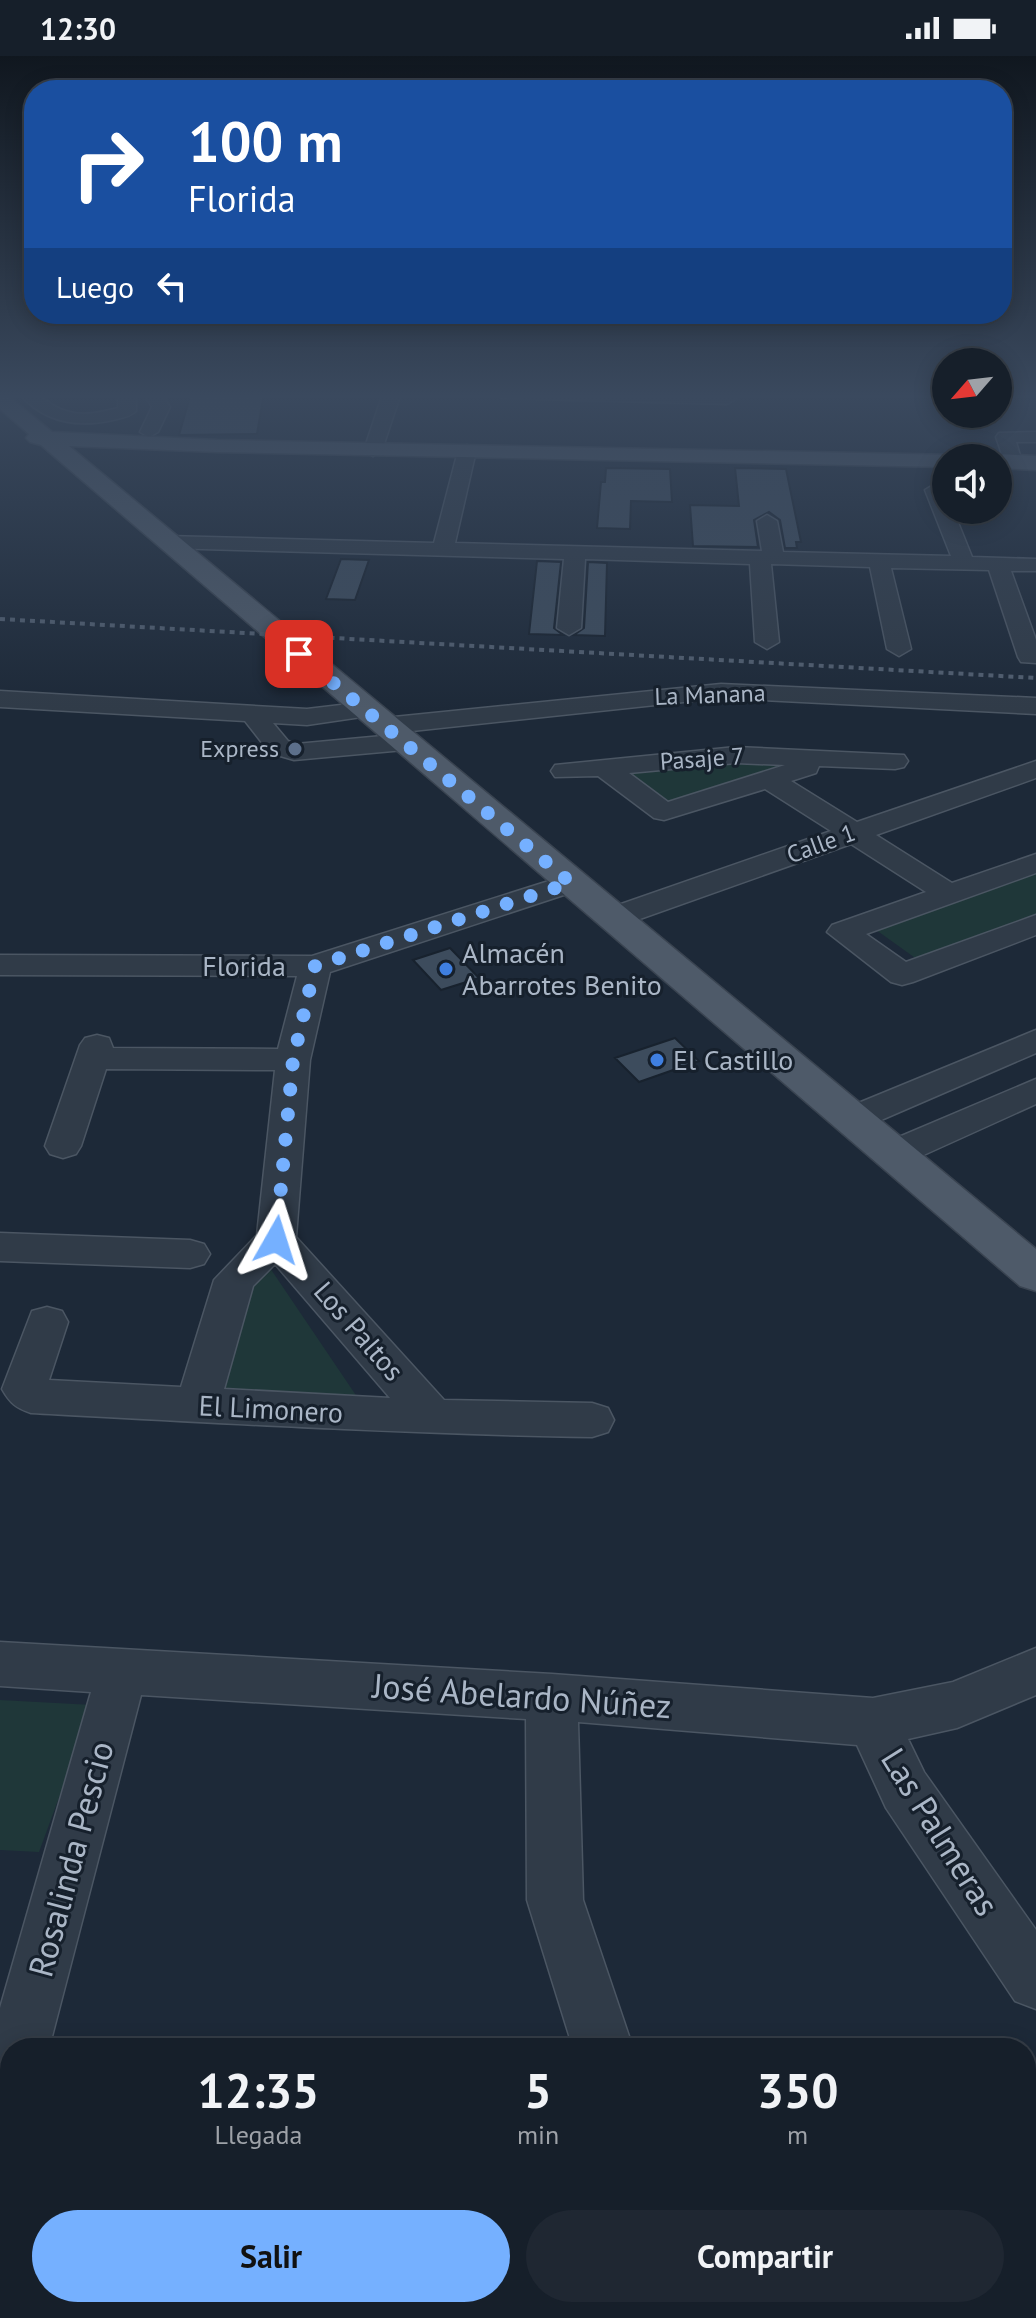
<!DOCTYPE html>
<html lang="es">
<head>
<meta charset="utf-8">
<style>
  body { margin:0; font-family:"PT Sans",sans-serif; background:#1f2732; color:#f1f3f6; height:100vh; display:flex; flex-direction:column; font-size:30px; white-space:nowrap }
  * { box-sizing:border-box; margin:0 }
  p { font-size:26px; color:#9ea2a8 }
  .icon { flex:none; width:44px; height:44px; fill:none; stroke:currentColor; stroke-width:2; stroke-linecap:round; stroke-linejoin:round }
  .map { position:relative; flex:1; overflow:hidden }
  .panel { position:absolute; left:0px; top:1982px; width:1036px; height:280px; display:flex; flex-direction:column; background:#161f2a; border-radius:32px 32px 0 0; box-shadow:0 4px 20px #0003,0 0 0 2px #353d47 }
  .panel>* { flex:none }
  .top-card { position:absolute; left:24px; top:24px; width:988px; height:244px; border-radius:32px; box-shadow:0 4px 20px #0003,0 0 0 2px #353d47; background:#1a4fa0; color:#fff; overflow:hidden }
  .needle { width:52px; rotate:242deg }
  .buttons { position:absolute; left:932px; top:292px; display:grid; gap:16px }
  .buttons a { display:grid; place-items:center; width:80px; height:80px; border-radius:50%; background:#161f2a; box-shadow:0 4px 20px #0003,0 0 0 2px #353d47; font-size:40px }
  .pin { position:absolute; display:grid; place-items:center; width:68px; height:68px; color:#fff; margin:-34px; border-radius:16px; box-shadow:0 4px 12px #0006 }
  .me { position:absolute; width:88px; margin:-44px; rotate:6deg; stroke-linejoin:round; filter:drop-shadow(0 0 6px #0008) }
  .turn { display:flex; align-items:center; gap:28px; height:168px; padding:0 32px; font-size:36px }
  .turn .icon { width:104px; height:104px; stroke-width:2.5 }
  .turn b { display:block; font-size:56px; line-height:68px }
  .then { display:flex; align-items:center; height:76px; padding:0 32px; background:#0003; gap:16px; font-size:30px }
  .eta { display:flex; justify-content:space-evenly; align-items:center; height:136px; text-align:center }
  .eta b { font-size:48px; font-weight:600; line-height:56px }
  .button { display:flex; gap:16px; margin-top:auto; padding:16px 32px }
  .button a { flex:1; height:92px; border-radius:48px; background:#75b0ff; color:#111; font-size:32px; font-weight:600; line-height:92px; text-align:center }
  .button a+a { background:#1f2732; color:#f1f3f6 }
  .status { display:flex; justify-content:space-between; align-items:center; height:56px; padding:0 40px; background:#161f2a; direction:ltr }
  .status svg { height:22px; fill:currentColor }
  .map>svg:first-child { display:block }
  .green { fill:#1f3739 }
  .building { fill:#3d4c5d; stroke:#18222e; stroke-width:2 }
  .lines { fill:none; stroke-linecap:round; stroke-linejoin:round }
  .minor-casing { stroke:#4b5663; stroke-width:3 }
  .major-casing { stroke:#3a4451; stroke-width:3 }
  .minor { fill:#303b48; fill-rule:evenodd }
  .major { fill:#4e5a69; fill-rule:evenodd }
  .rail { stroke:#525f70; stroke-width:4; stroke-dasharray:5 5; stroke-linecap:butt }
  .route { stroke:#75b0ff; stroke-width:14; stroke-dasharray:0 25.2 }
  .service-dot { fill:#5c6f8a; stroke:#16202c; stroke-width:3 }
  .shop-dot { fill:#3f7fe0; stroke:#16202c; stroke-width:3 }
  .labels { text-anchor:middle; stroke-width:6; stroke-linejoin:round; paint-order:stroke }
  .far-street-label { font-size:24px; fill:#aab6c6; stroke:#16202c }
  .far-poi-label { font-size:24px; fill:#aab6c6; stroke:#16202c; text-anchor:end }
  .poi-label { font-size:28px; fill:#aab6c6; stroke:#16202c; text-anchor:start }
  .street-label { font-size:28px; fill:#aab6c6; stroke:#16202c }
  .near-street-label { font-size:34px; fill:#aab6c6; stroke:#16202c }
</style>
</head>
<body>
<div class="status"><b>12:30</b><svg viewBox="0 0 49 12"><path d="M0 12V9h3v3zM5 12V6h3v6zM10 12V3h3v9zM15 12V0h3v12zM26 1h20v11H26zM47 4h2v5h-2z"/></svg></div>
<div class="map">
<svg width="1036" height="2262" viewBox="0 0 1036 2262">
  <rect width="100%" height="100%" fill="#1d2938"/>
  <!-- green -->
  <path class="green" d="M734,702l85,2 -145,45 -50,-37z
    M1036,812v47l-118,45 -46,-33z
    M268,1209l104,154 -161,-5 36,-139z
    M0,1644l93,5 -54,147 -39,-2z"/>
  <!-- building -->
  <path class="building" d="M191,337h73l-7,41 -78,1z
    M606,412l64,1 2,33 -41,-1 -1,28 -33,-1 4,-46h4z
    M735,412l51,1 15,73h-5l1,6h-12l-5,-28 -11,-8 -15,8 4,27 -65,-1 -3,-41 49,1z
    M341,503l28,1 -14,40 -29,-1z
    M537,505l24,1 -7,66 9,7 -34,-1z
    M588,506l19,1 -2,73 -31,-1 10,-7z
    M450,892l29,30 -38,12 -28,-30z
    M675,982l24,23 -60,21 -24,-24z"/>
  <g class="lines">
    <defs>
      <path id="minor" d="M19,337c27,0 25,11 47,18 17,6 36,1 52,-3v-15h18v18c-6,6 -15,7 -23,9 -36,8 -70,2 -94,-27z
        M143,337h18l9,14 -12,25 -9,5 -9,-5 12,-25z
        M383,337h18l-19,57 -9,6 -9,-6z
        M493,337h242l1,6 -9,5 -225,-6z
        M1036,376v10h-20l6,20 -2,4h-14l-10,-29 3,-4z
        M467,389l9,6 -21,92 307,8 -5,-30 10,-6 10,6 6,31 168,4 -26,-66 10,-6 7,2 4,7v17h7l19,47 64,2v12h-25l25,69v23l-15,-1 -3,-5 -29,-87 -98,-2 20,81 -12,7 -12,-7 -17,-82 -99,-3 8,78 -12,7 -12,-7 -5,-78 -165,-5 -4,69 -12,7 -12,-7 7,-69 -398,-11 -11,-6 11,-6 268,7 24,-92z
        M721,628l315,14v16l-315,-16 -337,36 -13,-8 13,-8z
        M0,635l307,18 59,-7 9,3 4,5 -4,5 -68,10 -34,-2 15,18 8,3 108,-10 9,2 4,6 -4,6 -9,2 -110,10 -24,-7 -25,-32 -245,-14z
        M736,691l168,8 4,6 -4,6 -9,2 -76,-3 -3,7 -25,8 66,41 179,-61v17l-160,57 76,48 84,-29v19l-170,61 40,28 130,-47v20l-123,47 -11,3 -11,-3 -64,-50 5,-7 94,-33 -75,-48 -228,81h-22l-4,-7 4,-7 230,-80 -66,-42 -101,31 -10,-2 -56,-42 -43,1 -4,-6 4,-6zM736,707l49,2 -117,37 -39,-29z
        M571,818l11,3 4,6 -4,6 -252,83 -20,88 -14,177 148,163 148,3 16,5 6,12 -6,12 -16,5c-188,-3 -374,-14 -561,-24 -15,-5 -21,-10 -29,-24l30,-78 15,-4 15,4 6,11 -19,58 132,7 33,-107 43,-45 18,-165 -169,-1 -25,77 -5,8 -13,4 -13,-4 -5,-8 35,-101 5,-7 12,-3 12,3 4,10 165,1 19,-73 -297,-1v-20l312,1zM275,1208l115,134 -166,-9 29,-103z
        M1036,974v23l-171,74 -13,4 -13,-4 -5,-8 5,-8z
        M1036,1023v25l-130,59 -13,3 -13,-3 -6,-9 6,-9z
        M0,1177l190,7 14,4 6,10 -6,10 -14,4 -190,-7z
        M0,1586l552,32 321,24 80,-16 83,-34v47l-79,33 -49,11 16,33 112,158v79l-21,-8 -129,-193 -29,-63 -279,-23 5,178 50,148h-60l-46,-148 -1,-181 -385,-24 -92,353h-39v95l-10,4v-139l91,-316 -91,-6z
        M1034,2101l2,64 -10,4v-65z
        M541,2252h151l-4,10h-151z"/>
      <path id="major" d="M0,337l7,2 45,37 165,8 737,15 2,3h-10v9l-729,-15 -148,-6 967,803v42l-16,-5 -979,-841 -11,-3 -4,-4 3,-4 -29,-25z
        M998,398l38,2v14l-38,-2v-10h-9z"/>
    </defs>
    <!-- minor casing -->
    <use href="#minor" class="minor-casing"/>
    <!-- major casing -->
    <use href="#major" class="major-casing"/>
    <!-- minor -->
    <use href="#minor" class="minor"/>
    <!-- major -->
    <use href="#major" class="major"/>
    <!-- rail -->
    <path class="rail" d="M0,563l1036,59"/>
  </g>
  <!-- sky -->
  <linearGradient id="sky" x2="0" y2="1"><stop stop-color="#10171f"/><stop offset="0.52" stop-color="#3a495e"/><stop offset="1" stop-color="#3a495e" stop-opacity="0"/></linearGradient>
  <rect width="1036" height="654" fill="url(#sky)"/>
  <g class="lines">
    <!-- route -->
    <path class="route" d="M276,1184l17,-180 22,-94 256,-83 -272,-229"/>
  </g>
  <!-- markers -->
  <circle class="service-dot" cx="295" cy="693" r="8"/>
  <g class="shop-dot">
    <circle cx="446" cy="913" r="8"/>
    <circle cx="657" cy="1004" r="8"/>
  </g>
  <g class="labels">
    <!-- far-street labels -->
    <g class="far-street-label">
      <text transform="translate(710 639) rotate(-2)" y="8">La Manana</text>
      <text transform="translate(702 703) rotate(-4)" y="8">Pasaje 7</text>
      <text transform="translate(821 788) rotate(-20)" y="8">Calle 1</text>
    </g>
    <!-- far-poi labels -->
    <g class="far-poi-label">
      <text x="279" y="701">Express</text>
    </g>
    <!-- poi labels -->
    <g class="poi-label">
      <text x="462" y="907">Almacén<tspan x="462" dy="32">Abarrotes Benito</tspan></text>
      <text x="673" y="1014">El Castillo</text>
    </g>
    <!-- street labels -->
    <g class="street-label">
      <text x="244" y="920">Florida</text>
      <text transform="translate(359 1275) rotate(49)" y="10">Los Paltos</text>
      <text transform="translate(271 1353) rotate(3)" y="10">El Limonero</text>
    </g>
    <!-- near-street labels -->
    <g class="near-street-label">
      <text transform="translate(522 1640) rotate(4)" y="12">José Abelardo Núñez</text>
      <text transform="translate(940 1776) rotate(58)" y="12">Las Palmeras</text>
      <text transform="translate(71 1803) rotate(-75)" y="12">Rosalinda Pescio</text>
    </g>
  </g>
</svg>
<div class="buttons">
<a><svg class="needle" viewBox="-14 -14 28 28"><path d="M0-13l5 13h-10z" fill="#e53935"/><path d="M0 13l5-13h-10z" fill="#9ea2a8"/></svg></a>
<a><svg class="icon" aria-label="sound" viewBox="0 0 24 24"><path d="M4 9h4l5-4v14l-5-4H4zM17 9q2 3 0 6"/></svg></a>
</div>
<div class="pin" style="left:299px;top:598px;background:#d93025"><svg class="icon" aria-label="arrive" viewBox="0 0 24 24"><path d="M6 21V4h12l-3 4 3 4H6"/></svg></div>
<svg class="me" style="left:276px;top:1184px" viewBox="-20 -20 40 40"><path d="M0-17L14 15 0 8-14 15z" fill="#75b0ff" stroke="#fff" stroke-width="4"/></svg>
<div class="top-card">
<div class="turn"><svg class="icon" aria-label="right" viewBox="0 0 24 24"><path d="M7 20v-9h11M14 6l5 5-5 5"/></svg><div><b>100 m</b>Florida</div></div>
<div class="then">Luego<svg class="icon" aria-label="left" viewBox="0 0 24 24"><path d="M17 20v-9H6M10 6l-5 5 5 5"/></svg></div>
</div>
<section class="panel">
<div class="eta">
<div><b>12:35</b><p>Llegada</p></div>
<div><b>5</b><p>min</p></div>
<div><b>350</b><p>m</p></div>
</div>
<div class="button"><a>Salir</a><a>Compartir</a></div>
</section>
</div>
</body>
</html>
